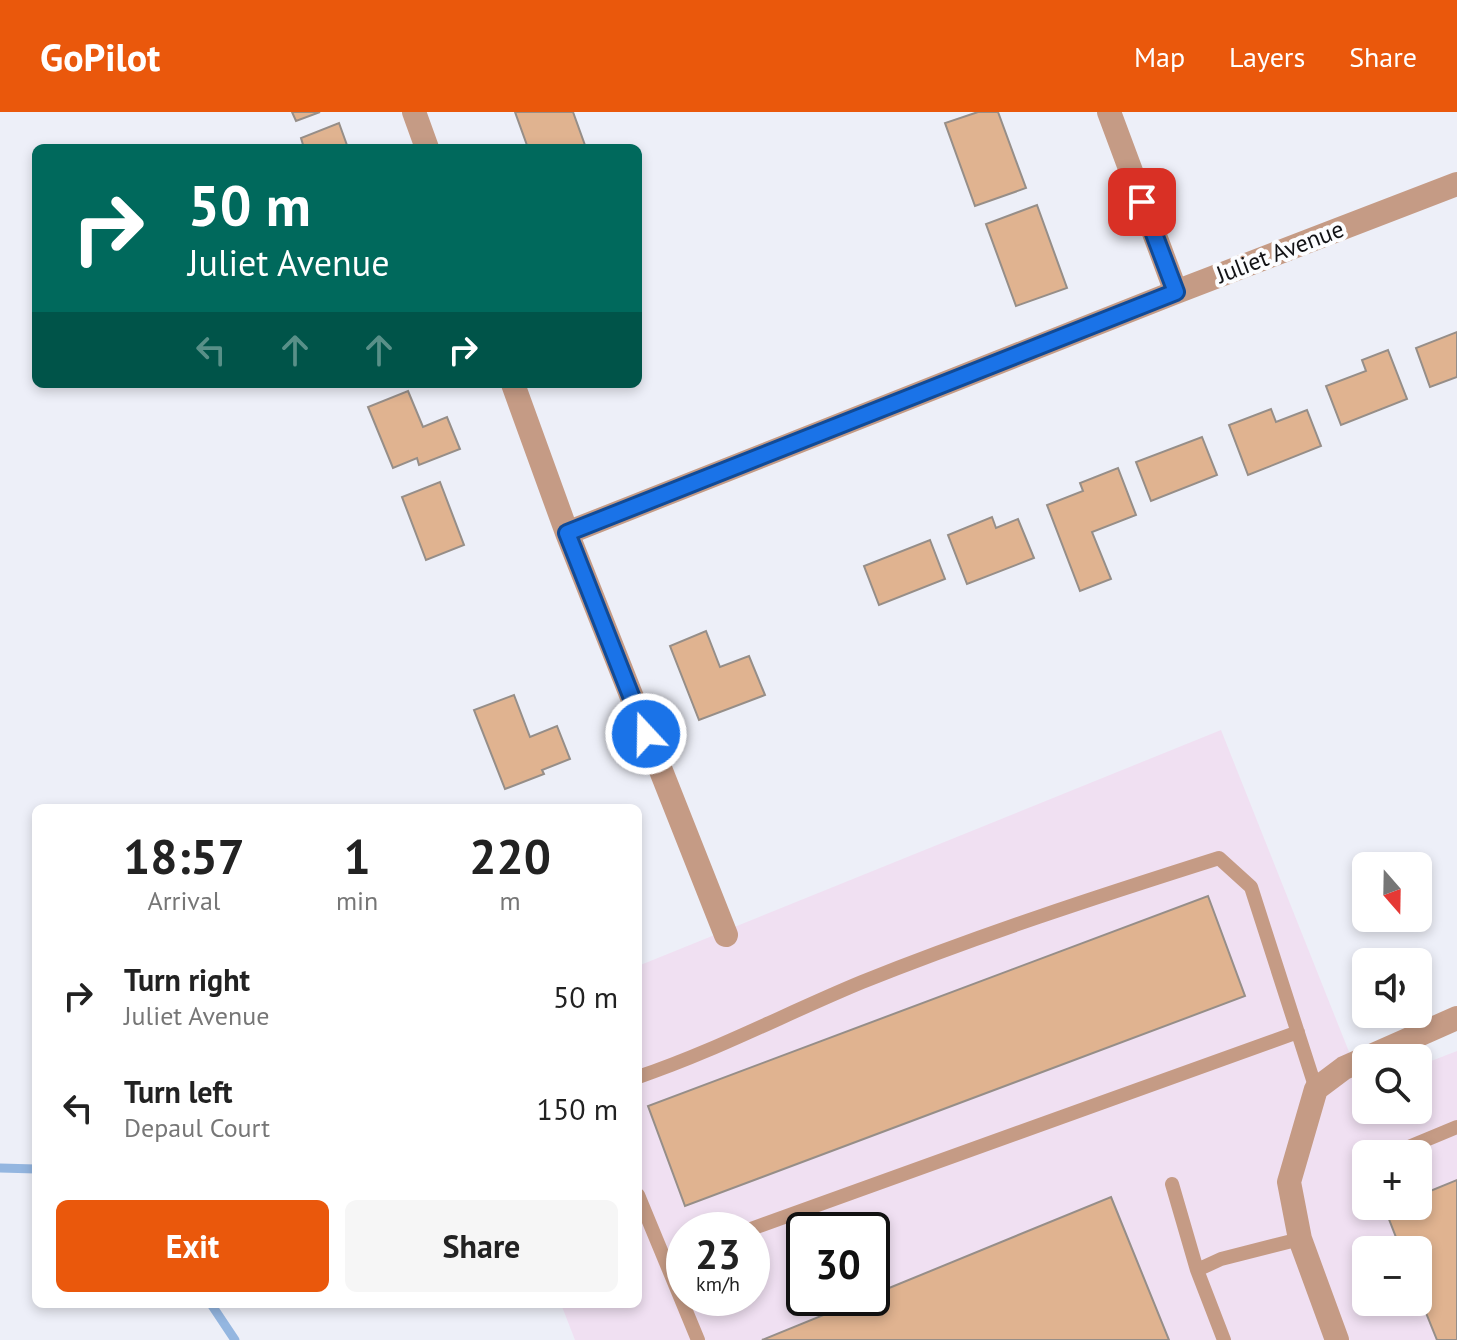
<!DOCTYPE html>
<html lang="en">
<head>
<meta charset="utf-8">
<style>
  body { margin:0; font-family:"PT Sans",sans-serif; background:#f6f6f6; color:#222; height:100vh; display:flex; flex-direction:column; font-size:30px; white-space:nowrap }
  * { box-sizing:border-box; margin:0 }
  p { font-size:26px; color:#767676 }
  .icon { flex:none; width:44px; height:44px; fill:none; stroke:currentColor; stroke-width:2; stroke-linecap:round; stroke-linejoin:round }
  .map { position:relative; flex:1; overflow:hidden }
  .sheet { position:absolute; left:32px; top:692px; width:610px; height:504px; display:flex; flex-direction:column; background:#fff; border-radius:12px; box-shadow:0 4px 12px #0003 }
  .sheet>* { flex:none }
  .guide { position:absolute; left:32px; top:32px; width:610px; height:244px; border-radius:12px; box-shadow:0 4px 12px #0003; background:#00695c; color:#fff; overflow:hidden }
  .needle { width:52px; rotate:160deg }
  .buttons { position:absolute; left:1352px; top:740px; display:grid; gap:16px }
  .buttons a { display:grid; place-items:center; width:80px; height:80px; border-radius:12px; background:#fff; box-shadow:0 4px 12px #0003; font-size:40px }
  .speed { position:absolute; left:666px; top:1100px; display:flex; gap:16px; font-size:40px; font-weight:700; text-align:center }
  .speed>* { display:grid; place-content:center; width:104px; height:104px; border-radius:50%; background:#fff; box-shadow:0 4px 12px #0003; line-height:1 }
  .speed small { font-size:20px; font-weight:400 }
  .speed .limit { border:4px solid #111; border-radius:12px; background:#fff; color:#111 }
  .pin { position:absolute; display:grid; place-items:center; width:68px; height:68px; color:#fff; margin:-34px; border-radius:16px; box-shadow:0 4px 12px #0006 }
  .me { position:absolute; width:88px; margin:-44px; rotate:339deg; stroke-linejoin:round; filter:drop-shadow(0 0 6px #0008) }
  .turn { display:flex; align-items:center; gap:28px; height:168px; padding:0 24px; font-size:36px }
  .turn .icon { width:104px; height:104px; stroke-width:2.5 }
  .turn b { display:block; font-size:56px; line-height:68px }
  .lanes { display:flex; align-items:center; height:76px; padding:0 24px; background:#0003; justify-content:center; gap:40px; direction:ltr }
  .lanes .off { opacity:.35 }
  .eta { display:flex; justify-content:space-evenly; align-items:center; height:136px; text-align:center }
  .eta b { font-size:48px; font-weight:700; line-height:56px }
  .cta { display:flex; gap:16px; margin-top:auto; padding:16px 24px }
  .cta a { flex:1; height:92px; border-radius:12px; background:#ea580c; color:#fff; font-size:32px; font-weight:700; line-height:92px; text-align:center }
  .cta a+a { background:#f6f6f6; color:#222 }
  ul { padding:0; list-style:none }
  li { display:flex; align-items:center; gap:24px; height:112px; padding:0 24px }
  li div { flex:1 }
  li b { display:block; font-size:30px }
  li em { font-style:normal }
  header { display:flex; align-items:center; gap:48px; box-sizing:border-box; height:112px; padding:0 40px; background:#ea580c; color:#fff }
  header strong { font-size:38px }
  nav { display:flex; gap:44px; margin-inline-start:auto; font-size:28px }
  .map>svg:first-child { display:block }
  .industrial { fill:#f0e0f2; fill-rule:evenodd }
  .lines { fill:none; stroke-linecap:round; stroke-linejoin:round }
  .stream { stroke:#94b6e0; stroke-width:9 }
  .building { fill:#e0b390; stroke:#968e88; stroke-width:2 }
  .lane { stroke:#c59b85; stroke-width:14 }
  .street { stroke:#c59b85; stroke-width:24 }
  .route-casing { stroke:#114b97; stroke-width:20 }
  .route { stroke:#1a73e8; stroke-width:14 }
  .labels { text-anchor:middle; stroke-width:8; stroke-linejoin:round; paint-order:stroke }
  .street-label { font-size:24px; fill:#111215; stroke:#fcfdff }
</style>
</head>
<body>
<header>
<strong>GoPilot</strong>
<nav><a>Map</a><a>Layers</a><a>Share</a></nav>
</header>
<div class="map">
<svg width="1457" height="1228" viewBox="0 0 1457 1228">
  <rect width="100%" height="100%" fill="#edeff8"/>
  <!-- industrial -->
  <path class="industrial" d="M1221,618l142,357 3,-1v24h52v-44l39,-15v289h-882l-14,-36h77v-338zM1366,1042h52v52h-52zM684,1118h68v68h-68zM804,1118h68v68h-68zM1366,1138h52v52h-52z"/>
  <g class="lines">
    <!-- stream -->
    <path class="stream" d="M0,1056l36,1
      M211,1192l24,36"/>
  </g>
  <!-- building -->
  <path class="building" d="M292,0h28l-24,9z
    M515,0h58l13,36h-58z
    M978,0h20l28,76 -51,18 -30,-83z
    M339,11l9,25h-44l-3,-10z
    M1037,93l30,83 -51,18 -30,-82z
    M1457,220v45l-27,10 -14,-39z
    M1388,238l19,49 -66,26 -15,-39 40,-15 -4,-11z
    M408,279l15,36 24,-10 13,32 -41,16 -2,-7 -24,10 -25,-61z
    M1271,297l5,13 31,-12 14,36 -73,29 -19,-50z
    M1202,325l15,38 -66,26 -15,-39z
    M1118,356l18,47 -44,17 19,47 -31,12 -33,-86 36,-14 -3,-8z
    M440,370l24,63 -38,15 -24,-63z
    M992,405l4,11 22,-9 16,39 -67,26 -19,-49z
    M930,428l15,39 -66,26 -15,-39z
    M706,519l14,36 29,-11 16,39 -66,25 -29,-74z
    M514,583l16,42 27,-11 13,33 -28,11 2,4 -39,15 -31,-79z
    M1208,784l37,100 -560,210 -37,-100z
    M1457,1068v160h-20l-19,-47v-43h-17l-16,-41 7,-3h26v-10z
    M1111,1085l58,143h-407l103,-42h7v-3z"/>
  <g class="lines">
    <!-- lane -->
    <path class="lane" d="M638,965c77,-26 149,-64 224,-95 117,-47 237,-86 357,-124l32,29 65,202
      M1392,1042l65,-27
      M1172,1072l25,86
      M638,1083l60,145
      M748,1118l550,-198
      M665,1148l19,-7
      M1224,1228l-27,-70 24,-11 79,-20"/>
    <!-- street -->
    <path class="street" d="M414,0l13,36
      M1109,0l67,180
      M513,272l54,149 159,402
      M567,421l609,-241 281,-108
      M1337,1228l-37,-101 -11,-57 27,-93 28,-21 113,-50"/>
  </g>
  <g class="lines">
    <defs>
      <path id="route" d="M646,622l-79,-201 609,-241 -34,-90"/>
    </defs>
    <!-- route casing -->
    <use href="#route" class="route-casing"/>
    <!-- route -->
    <use href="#route" class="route"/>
  </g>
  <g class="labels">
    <!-- street labels -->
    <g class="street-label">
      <text transform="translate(1280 140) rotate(-21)" y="8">Juliet Avenue</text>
    </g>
  </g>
</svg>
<div class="buttons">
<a><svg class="needle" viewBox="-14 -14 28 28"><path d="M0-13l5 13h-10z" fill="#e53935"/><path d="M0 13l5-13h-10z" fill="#767676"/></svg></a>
<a><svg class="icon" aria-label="sound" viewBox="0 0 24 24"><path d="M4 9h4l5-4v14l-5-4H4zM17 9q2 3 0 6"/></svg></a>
<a><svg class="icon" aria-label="search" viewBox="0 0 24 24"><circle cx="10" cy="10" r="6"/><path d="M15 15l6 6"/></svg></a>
<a>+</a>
<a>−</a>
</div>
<div class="speed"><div>23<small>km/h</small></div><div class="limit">30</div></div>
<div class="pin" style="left:1142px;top:90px;background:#d93025"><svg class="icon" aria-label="arrive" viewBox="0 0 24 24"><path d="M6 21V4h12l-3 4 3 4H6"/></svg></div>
<svg class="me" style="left:646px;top:622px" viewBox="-20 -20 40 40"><circle r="17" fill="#1a73e8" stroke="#fff" stroke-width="3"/><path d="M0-11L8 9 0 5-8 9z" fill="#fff"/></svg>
<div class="guide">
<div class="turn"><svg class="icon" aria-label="right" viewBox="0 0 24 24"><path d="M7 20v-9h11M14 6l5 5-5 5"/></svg><div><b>50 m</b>Juliet Avenue</div></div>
<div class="lanes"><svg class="icon off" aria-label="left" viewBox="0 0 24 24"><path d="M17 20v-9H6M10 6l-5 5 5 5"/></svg><svg class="icon off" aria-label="ahead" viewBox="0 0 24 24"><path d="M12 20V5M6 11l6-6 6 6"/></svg><svg class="icon off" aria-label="ahead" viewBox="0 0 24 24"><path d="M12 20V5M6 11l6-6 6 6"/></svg><svg class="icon" aria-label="right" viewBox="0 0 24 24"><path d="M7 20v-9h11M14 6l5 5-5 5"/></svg></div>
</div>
<section class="sheet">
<div class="eta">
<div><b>18:57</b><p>Arrival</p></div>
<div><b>1</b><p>min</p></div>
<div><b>220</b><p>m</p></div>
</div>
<ul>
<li><svg class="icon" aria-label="right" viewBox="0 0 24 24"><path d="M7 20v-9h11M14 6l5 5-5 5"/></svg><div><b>Turn right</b><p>Juliet Avenue</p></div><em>50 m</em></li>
<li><svg class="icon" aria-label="left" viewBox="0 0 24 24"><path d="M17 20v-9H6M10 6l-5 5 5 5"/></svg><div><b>Turn left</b><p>Depaul Court</p></div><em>150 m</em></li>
</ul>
<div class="cta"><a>Exit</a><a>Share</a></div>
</section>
</div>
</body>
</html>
